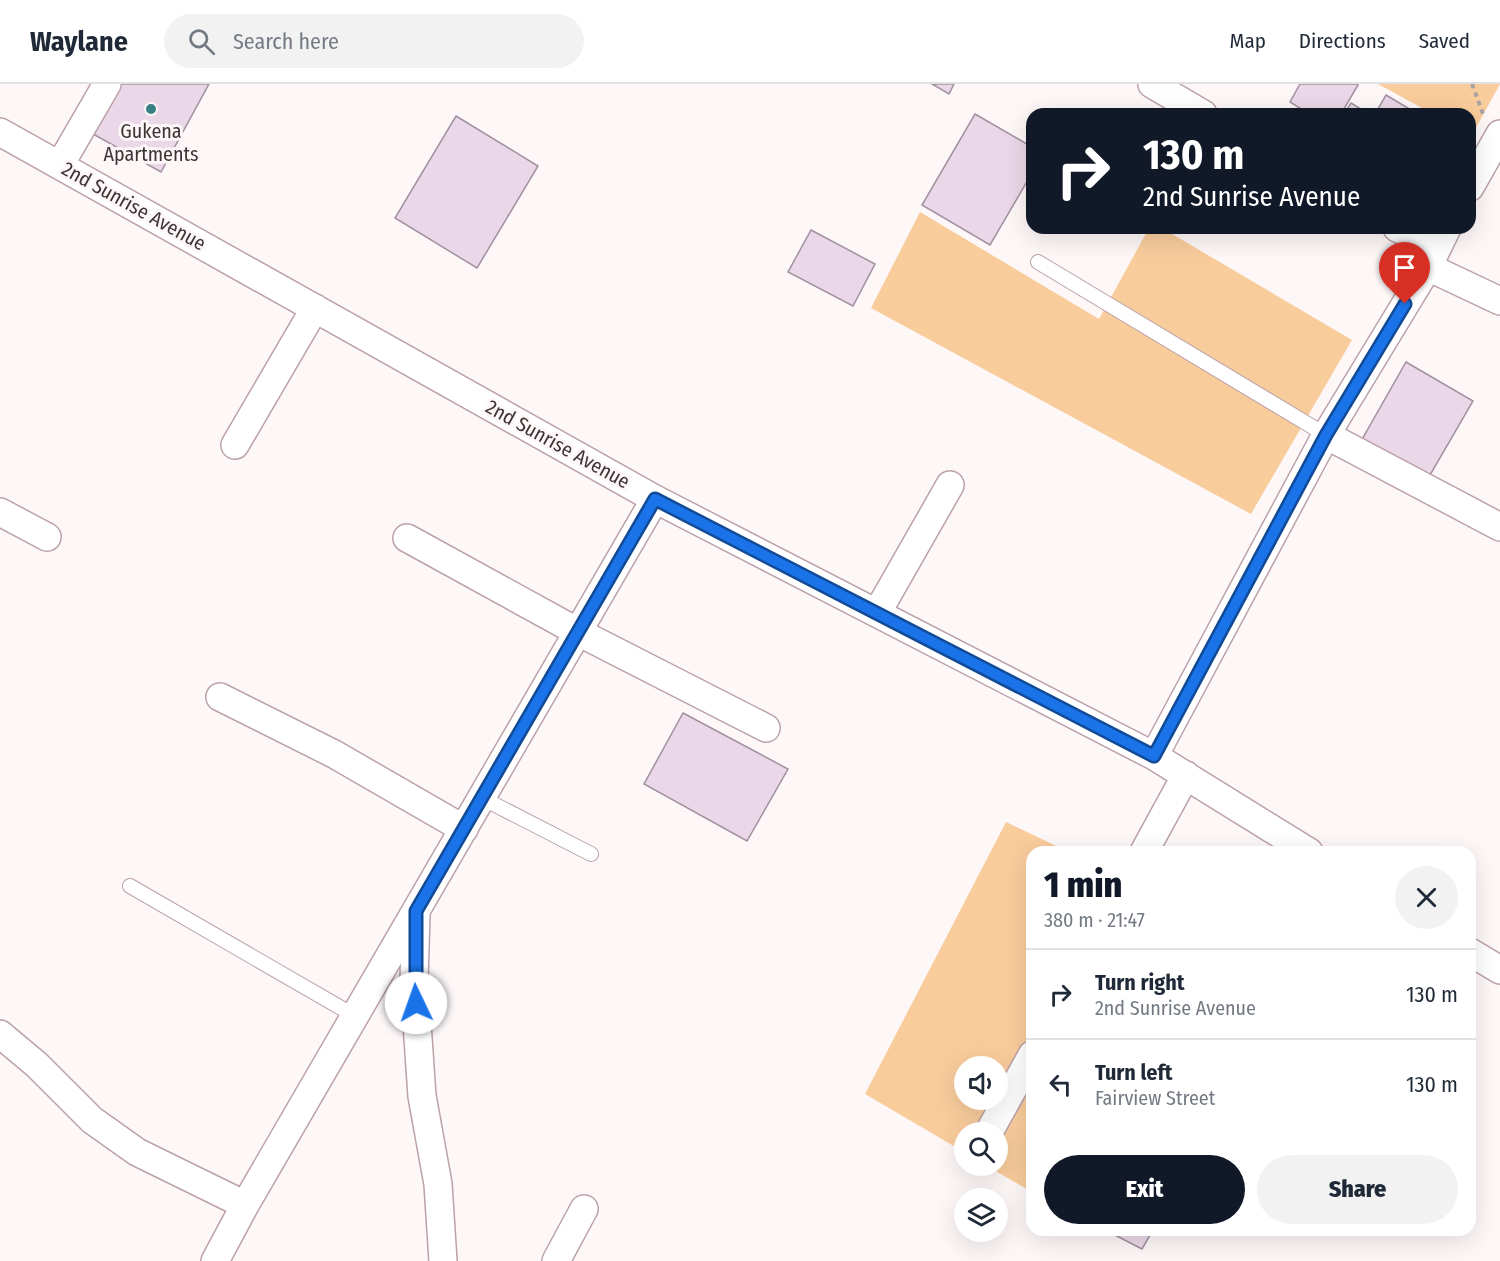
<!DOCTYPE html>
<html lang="en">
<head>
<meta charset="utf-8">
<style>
  body { margin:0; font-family:"Fira Sans Condensed",sans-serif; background:#f2f2f3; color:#1f2937; height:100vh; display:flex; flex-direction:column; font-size:22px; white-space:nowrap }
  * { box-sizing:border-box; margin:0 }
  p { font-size:20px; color:#747a83 }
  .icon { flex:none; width:33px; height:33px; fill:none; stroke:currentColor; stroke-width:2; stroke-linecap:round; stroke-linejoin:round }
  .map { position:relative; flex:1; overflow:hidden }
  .details { position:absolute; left:1026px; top:762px; width:450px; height:390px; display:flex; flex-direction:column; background:#fff; border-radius:18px; box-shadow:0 6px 24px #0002 }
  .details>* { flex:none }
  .top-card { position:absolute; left:1026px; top:24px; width:450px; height:126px; border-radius:18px; box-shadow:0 6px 24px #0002; background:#111827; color:#fff; overflow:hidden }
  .buttons { position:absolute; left:954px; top:972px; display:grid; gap:12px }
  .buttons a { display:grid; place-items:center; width:54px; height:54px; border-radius:50%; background:#fff; box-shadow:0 6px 24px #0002; font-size:30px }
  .pin { position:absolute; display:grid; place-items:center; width:51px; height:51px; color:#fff; margin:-62px -26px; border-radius:50% 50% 50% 0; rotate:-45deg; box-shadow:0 0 6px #0007 }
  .pin .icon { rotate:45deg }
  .me { position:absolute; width:66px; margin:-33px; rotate:357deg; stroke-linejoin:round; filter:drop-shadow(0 0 4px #0008) }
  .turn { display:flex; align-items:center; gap:21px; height:126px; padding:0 18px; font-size:27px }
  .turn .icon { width:78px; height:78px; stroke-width:2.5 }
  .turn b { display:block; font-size:42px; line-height:51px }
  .round { display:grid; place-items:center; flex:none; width:63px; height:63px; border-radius:32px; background:#f2f2f3 }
  .headline { display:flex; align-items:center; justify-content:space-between; height:102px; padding:0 18px }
  h1 { font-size:36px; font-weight:800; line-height:45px; color:#111827 }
  .primary-button { display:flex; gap:12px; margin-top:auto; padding:12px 18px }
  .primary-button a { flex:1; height:69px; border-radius:36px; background:#111827; color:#fff; font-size:24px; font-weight:800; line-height:69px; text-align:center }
  .primary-button a+a { background:#f2f2f3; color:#1f2937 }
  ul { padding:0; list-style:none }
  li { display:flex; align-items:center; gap:18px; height:90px; padding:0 18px; border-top:2px solid #e0e1e3 }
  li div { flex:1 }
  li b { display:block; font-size:22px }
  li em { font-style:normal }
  header { display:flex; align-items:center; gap:36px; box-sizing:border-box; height:84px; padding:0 30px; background:#fff; border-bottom:2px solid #e0e1e3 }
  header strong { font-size:28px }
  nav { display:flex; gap:33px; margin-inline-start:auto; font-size:21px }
  .search { width:420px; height:54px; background:#f2f2f3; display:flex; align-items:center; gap:15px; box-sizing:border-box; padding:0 21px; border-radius:33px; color:#747a83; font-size:22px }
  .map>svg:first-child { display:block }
  .green { fill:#f9cc9c; fill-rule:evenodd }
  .building { fill:#ead7e7; stroke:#a290a0; stroke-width:1.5 }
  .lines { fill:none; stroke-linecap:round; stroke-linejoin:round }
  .lane-casing { stroke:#bca2a8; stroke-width:16 }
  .street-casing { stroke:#bca2a8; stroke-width:30 }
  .path { stroke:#a9a1a2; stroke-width:4; stroke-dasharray:4.5 4.5; stroke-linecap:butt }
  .lane { stroke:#fff; stroke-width:14 }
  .street { stroke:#fff; stroke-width:27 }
  .route-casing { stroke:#114b97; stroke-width:15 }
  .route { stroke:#1a73e8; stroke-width:10 }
  .poi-dot { fill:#388083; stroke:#fdf7f8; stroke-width:2 }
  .labels { text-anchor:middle; stroke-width:6; stroke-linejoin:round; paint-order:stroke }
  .poi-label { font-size:20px; fill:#3e3436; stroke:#fdf7f8 }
  .street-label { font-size:20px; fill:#3e3436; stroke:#fdf7f8 }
</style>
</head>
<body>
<header>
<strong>Waylane</strong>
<div class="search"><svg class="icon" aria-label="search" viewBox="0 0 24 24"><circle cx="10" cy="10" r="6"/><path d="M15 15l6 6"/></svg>Search here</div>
<nav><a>Map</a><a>Directions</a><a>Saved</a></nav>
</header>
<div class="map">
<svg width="1500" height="1177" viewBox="0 0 1500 1177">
  <rect width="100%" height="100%" fill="#fdf7f8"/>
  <!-- green -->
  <path class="green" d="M1378,0h122l-28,51 -2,-1v-20h-37z
    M920,128l179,107 50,-91h13l190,112 -101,174 -380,-206z
    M1006,738l63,30h-37v340l-45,-26h11v-34h-34v20l-99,-58zM964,982h34v34h-34z"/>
  <!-- building -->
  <path class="building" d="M120,0h89l-48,88 -68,-38z
    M932,0h22l-5,10z
    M1300,0h56l2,1 -17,29h-32l-19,-12z
    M1386,11l32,19h-43z
    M1351,19l18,11h-25z
    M975,30l57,33v26l-42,72 -68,-40z
    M456,32l82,50 -61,102 -82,-50z
    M811,146l64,34 -22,42 -65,-34z
    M1406,278l67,39 -47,81 -66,-39z
    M683,629l105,56 -41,72 -103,-57z
    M1105,1146h48l-11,19z"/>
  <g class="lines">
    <defs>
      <path id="lane" d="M1038,178l288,173
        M482,714l109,56
        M130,802l225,130"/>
      <path id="street" d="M1152,0l51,30
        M0,48l655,367 499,257 155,96
        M60,81l47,-81
        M1470,103l30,-53
        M1397,144l40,17
        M1428,183l72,34
        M1326,351l174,92
        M235,361l80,-137
        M0,428l47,25
        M407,454l171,94 188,96
        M877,529l73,-128
        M220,613l114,57 130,75
        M1154,672l172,-321 102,-168 19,-39
        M1144,768l42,-77
        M416,831l-2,65 8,116 16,88 5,77
        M1470,868l30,18
        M0,950l37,31 55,55 45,32 108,53
        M989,1048l43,-77
        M215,1177l30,-56 410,-706
        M556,1177l28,-52"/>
    </defs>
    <!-- lane casing -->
    <use href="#lane" class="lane-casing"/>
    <!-- street casing -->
    <use href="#street" class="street-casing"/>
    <!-- path -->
    <path class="path" d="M1472,0l11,30"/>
    <!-- lane -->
    <use href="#lane" class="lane"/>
    <!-- street -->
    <use href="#street" class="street"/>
  </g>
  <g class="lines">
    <defs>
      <path id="route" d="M416,919v-92l239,-412 499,257 172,-321 79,-131"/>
    </defs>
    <!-- route casing -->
    <use href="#route" class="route-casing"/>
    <!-- route -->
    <use href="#route" class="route"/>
  </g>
  <!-- markers -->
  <circle class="poi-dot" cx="151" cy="25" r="6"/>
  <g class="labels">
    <!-- poi labels -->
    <g class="poi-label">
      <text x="151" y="54">Gukena<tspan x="151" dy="23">Apartments</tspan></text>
    </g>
    <!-- street labels -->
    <g class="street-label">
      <text transform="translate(134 122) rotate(29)" y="7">2nd Sunrise Avenue</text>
      <text transform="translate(558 360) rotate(29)" y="7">2nd Sunrise Avenue</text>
    </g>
  </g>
</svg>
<div class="buttons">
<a><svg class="icon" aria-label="sound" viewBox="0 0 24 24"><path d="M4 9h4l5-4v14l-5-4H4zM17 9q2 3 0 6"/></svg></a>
<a><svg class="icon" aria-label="search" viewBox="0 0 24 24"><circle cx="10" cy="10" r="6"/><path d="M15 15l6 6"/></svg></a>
<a><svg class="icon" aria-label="layers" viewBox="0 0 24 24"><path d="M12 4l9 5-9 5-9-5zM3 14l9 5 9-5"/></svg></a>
</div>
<div class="pin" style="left:1405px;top:220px;background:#d93025"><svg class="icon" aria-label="arrive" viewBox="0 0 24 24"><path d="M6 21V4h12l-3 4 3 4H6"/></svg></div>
<svg class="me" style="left:416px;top:919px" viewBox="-20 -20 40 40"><circle r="19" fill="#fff"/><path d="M0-13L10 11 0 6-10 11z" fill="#1a73e8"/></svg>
<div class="top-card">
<div class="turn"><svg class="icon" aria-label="right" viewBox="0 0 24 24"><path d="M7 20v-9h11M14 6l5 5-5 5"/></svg><div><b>130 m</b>2nd Sunrise Avenue</div></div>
</div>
<section class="details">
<div class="headline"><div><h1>1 min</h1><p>380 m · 21:47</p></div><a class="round"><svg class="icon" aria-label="close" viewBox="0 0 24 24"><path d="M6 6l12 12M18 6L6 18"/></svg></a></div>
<ul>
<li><svg class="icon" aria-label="right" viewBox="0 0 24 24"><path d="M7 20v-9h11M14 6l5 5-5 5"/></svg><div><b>Turn right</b><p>2nd Sunrise Avenue</p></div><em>130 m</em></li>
<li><svg class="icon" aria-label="left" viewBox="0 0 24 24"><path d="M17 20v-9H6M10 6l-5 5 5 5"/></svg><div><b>Turn left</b><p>Fairview Street</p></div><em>130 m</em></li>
</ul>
<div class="primary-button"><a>Exit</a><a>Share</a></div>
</section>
</div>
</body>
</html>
